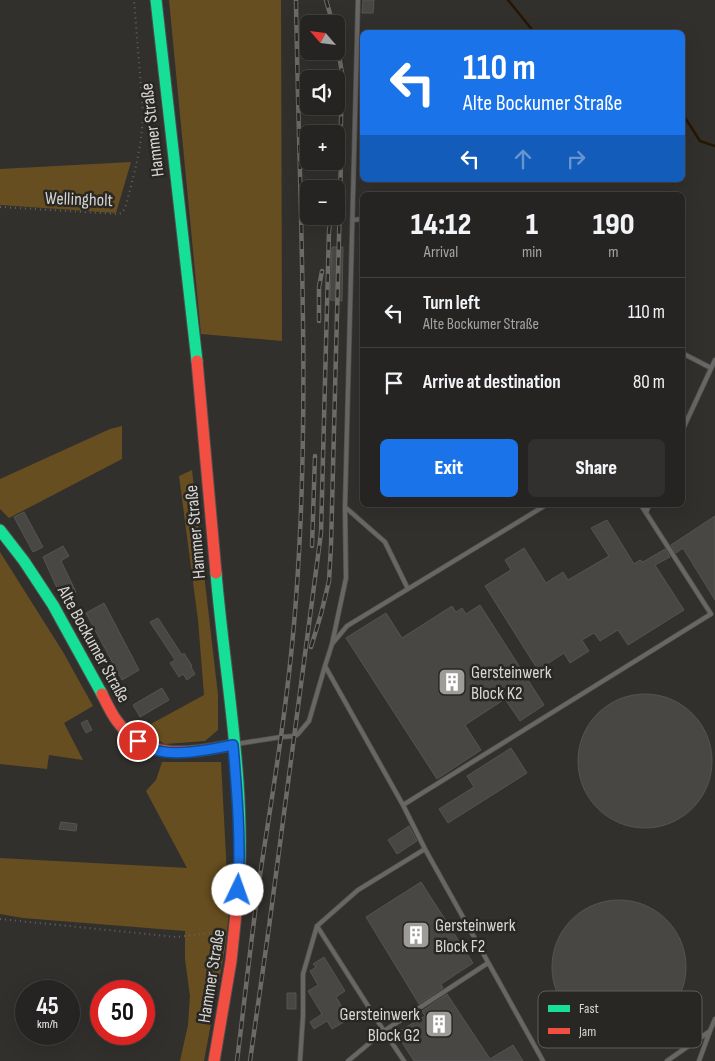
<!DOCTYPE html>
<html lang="en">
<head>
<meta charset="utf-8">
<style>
  body { margin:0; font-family:"Sofia Sans Condensed",sans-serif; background:#32302f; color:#f1f3f6; height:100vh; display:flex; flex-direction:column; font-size:19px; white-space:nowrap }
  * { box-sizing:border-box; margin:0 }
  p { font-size:16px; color:#a4a4a5 }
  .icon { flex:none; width:28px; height:28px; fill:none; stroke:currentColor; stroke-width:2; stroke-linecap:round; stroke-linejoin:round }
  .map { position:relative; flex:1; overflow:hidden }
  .panel { position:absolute; left:360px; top:192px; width:325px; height:315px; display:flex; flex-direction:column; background:#262422; border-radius:8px; box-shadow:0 5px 20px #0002,0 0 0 1px #424140 }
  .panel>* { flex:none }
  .hud { position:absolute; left:360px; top:30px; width:325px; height:152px; border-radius:8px; box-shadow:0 5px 20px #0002,0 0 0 1px #424140; background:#1a73e8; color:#fff; overflow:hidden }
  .needle { width:32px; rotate:298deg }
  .controls { position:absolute; left:300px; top:15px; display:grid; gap:10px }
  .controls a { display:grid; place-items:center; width:45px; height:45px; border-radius:8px; background:#262422; box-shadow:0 5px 20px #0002,0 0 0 1px #424140; font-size:25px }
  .speed { position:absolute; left:15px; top:980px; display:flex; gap:10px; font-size:25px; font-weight:700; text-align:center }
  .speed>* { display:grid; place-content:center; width:65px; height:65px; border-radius:50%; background:#262422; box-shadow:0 5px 20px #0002,0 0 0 1px #424140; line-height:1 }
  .speed small { font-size:12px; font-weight:400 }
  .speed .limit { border:8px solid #d22; background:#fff; color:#111 }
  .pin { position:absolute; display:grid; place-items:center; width:42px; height:42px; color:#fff; margin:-21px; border:2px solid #fff; border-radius:50%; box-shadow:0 1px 5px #0007 }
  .me { position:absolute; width:55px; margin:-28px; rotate:3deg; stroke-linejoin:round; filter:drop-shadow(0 0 4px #0008) }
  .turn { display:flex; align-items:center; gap:18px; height:105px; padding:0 20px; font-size:22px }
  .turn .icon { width:65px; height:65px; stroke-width:2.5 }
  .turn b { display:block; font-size:35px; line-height:42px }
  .lanes { display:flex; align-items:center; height:48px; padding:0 20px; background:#0003; justify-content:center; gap:25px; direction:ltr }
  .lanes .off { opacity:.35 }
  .eta { display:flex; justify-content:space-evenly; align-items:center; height:85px; text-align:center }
  .eta b { font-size:30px; font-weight:800; line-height:35px }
  .button { display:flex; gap:10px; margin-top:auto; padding:10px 20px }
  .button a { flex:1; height:58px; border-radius:8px; background:#1a73e8; color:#fff; font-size:20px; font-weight:800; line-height:58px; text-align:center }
  .button a+a { background:#32302f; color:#f1f3f6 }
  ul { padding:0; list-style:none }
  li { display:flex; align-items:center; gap:15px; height:70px; padding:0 20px; border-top:1px solid #424140 }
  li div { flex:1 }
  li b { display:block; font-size:19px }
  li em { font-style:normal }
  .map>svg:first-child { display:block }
  .green { fill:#674e20 }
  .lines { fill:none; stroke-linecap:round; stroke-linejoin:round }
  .stream { stroke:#251704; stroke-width:2.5 }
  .building { fill:#494744; stroke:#565452 }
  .lane-casing { stroke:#4f4e4c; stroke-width:5.5 }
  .fast-casing { stroke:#4f4e4c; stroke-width:13 }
  .jam-casing { stroke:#4f4e4c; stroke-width:13 }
  .path { stroke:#646361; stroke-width:2; stroke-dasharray:1 4; stroke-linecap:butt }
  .lane { stroke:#686766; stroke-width:4 }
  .fast { stroke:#16e098; stroke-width:11 }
  .jam { stroke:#f24e42; stroke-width:11 }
  .rail-casing { stroke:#6c6b68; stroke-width:4.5 }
  .rail { stroke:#292723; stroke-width:2.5; stroke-dasharray:8; stroke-linecap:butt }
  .route-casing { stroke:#114b97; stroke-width:12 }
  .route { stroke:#1a73e8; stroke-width:9 }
  .labels { text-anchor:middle; stroke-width:5; stroke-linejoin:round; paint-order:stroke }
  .street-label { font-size:18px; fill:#d8d6d3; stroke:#292723 }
  .poi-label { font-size:18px; fill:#d8d6d3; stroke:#292723; text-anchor:start }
  .key { fill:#292723; stroke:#5e5c58; stroke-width:1 }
  .key-label { font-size:14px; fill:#d8d6d3 }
</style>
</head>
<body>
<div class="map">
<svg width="715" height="1061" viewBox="0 0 715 1061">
  <rect width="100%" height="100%" fill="#32302d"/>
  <!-- green -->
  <path class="green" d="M169,0h112l1,341 -81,-7z
    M131,162l-15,51 -116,-8v-36z
    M122,426v33l-113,59 -9,-9v-30l110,-50z
    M192,470l26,225v35l-13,11 -40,3 -27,-13 66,-36 -6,-75 -19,-144z
    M0,552l63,100 30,54 -29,17 19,37 -34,-5 -2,14 -47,-5z
    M162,762h59l8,151 -4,35 -21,113h-24l8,-36 2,-29 -5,-37v-28l-162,-13 -23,-4v-56l187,10 -41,-77 10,-11z"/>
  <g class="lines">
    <!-- stream -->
    <path class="stream" d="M508,0l26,32
      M682,113l18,28 15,5"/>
  </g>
  <!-- building -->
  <path class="building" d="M363,0h11l-1,13h-11z
    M332,247h11l-1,54 -12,-1z
    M24,512l19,35 -10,5 -19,-35z
    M715,516v84l-32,-52 -7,5 -5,-8z
    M607,520l27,44 6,-4 3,2 22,-13 5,8 -15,8 29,45 -56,35 -10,-15 -18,11 -6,-8 -12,7 7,11 -19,12 -6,-10 -26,17 -53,-84 26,-16 -6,-10 19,-12 22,35 17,-11 5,8 41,-24 -18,-28z
    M63,546l6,10 -8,5 15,31 -14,7 -19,-42z
    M104,603l35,67 -17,10 -36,-67z
    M480,605l64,100 -24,16 -15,-22 -40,26 16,25 -44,29 -91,-141 40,-25 16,25 50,-32 4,6 6,-4 4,6z
    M158,618l24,37 2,-2 8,13 -1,1 4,7 -8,6 -4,-6 -4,3 -9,-14 5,-3 -25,-38z
    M162,688l7,12 -29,17 -7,-12z
    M578 761a67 67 0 1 1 134 0a67 67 0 1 1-134 0Z
    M87,720l5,10 -6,3 -5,-10z
    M511,748l16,25 -79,50 -9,-14 35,-22 -7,-11z
    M61,822l16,2 -1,7 -17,-2z
    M409,826l8,15 -20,13 -9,-14z
    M421,882l52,81 -32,21 2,4 -24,16 -53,-87z
    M552 967a67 67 0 1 1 134 0a67 67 0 1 1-134 0Z
    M324,957l21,34 -9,6 13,22 -17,10 -5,-8 -13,8 -4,-7 12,-8 -14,-23 10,-6 -8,-14 6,-4 -3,-3z
    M287,993h9v16h-9z
    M447,994l43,65 23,-14 10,16h-109l-18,-28 29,-17 -3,-5z"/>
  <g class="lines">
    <defs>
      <path id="lane" d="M353,220l9,-1
        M682,353l29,15
        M682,431l33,-71
        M345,507l40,35 23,47
        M646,513l3,-8
        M332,644l14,-66 -1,-71 13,-507
        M236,744l45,-7 14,-1 3,-2 11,-13 16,-55
        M403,805l308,-191 -70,-109
        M425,849l118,212
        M317,926l67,105 -36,30
        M710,1031l5,-12
        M300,1061l3,-45v-42l14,-48 41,-36 67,-41 -22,-44 -78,-139 7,-22 15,-18 199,-121
        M404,1061l-20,-30 104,-68
        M667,1061l43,-30 -11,30"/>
      <path id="fast" d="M156,0l41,361
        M0,530l24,31 29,44 49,89
        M216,573c9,107 31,214 22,321"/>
      <path id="jam" d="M197,361l19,212
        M102,694c4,8 9,19 15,27 30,41 72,32 116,24
        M214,1061l17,-100 7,-67"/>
    </defs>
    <!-- lane casing -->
    <use href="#lane" class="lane-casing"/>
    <!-- fast casing -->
    <use href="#fast" class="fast-casing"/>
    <!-- jam casing -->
    <use href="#jam" class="jam-casing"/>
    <!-- path -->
    <path class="path" d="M0,207l117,7 5,-1 3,-5c9,-32 17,-62 18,-95l-9,-113
      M0,919l176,18 50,-6"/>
    <!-- lane -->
    <use href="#lane" class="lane"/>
    <!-- fast -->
    <use href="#fast" class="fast"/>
    <!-- jam -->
    <use href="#jam" class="jam"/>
    <defs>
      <path id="rail" d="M326,0l7,24
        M336,37l6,36 -2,94
        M319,321v-34l3,-16
        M312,546l3,-90
        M311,647l10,-33 8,-33 2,-35 10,-386
        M237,1061c9,-71 16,-142 27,-212 13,-83 26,-166 32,-250 15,-199 3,-400 0,-599
        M250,1061l19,-134 52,-394 8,-302 2,-15"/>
    </defs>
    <!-- rail casing -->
    <use href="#rail" class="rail-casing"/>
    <!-- rail -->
    <use href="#rail" class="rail"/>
  </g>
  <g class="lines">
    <defs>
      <path id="route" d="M138,741c7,4 13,8 21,10 22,5 52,-2 74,-6 4,48 8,96 5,145"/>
    </defs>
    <!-- route casing -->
    <use href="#route" class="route-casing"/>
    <!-- route -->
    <use href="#route" class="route"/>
  </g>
  <!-- icons -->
  <defs>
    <symbol id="building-square" viewBox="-11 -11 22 22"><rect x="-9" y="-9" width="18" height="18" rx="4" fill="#9e9c99" stroke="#292723"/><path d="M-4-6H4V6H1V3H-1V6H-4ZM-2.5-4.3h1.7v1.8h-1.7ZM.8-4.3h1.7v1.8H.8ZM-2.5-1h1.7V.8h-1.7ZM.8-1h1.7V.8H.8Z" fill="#fff"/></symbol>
  </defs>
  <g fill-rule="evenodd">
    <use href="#building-square" x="436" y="666" width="32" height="32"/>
    <use href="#building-square" x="400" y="919" width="32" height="32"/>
    <use href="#building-square" x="423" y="1008" width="32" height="32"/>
  </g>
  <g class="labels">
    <!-- street labels -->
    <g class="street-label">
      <text transform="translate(152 130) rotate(-97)" y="6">Hammer Straße</text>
      <text transform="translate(79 199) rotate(2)" y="6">Wellingholt</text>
      <text transform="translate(195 532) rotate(-95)" y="6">Hammer Straße</text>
      <text transform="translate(94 644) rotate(61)" y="6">Alte Bockumer Straße</text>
      <text transform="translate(211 976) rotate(-81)" y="6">Hammer Straße</text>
    </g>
    <!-- poi labels -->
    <g class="poi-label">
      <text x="471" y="678">Gersteinwerk<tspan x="471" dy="21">Block K2</tspan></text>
      <text x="435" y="931">Gersteinwerk<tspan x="435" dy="21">Block F2</tspan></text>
      <text x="420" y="1020" text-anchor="end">Gersteinwerk<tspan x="420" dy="21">Block G2</tspan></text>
    </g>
  </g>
  <!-- legend -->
  <rect x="538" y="991" width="164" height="57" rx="8" class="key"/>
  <rect x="548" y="1005" width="22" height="7" fill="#16e098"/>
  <rect x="548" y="1028" width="22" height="6" fill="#f24e42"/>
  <g class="key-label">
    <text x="579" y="1013">Fast</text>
    <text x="579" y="1036">Jam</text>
  </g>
</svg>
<div class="controls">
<a><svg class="needle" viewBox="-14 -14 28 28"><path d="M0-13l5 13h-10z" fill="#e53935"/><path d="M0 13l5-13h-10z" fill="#a4a4a5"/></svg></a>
<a><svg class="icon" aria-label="sound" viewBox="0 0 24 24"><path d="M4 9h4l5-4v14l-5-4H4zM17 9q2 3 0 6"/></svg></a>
<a>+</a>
<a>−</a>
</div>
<div class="speed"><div>45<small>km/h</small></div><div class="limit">50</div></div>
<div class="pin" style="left:138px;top:741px;background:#d93025"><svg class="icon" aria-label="arrive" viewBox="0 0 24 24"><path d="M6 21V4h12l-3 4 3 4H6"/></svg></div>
<svg class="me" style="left:238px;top:890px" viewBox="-20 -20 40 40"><circle r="19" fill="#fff"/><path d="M0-13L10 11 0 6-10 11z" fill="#1a73e8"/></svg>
<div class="hud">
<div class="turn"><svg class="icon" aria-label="left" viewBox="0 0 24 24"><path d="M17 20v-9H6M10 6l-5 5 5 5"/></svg><div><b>110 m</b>Alte Bockumer Straße</div></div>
<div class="lanes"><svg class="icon" aria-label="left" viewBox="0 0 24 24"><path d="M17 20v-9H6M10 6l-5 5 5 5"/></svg><svg class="icon off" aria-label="ahead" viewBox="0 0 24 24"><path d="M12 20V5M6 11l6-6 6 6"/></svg><svg class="icon off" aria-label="right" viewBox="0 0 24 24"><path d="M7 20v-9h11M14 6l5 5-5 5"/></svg></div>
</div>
<section class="panel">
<div class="eta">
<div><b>14:12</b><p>Arrival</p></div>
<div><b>1</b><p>min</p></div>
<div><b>190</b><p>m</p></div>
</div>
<ul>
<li><svg class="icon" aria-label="left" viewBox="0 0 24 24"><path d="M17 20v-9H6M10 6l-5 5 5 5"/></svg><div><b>Turn left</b><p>Alte Bockumer Straße</p></div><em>110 m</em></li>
<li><svg class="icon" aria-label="arrive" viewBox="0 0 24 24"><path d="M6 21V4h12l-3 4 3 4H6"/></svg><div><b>Arrive at destination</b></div><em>80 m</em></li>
</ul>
<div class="button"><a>Exit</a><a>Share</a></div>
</section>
</div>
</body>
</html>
